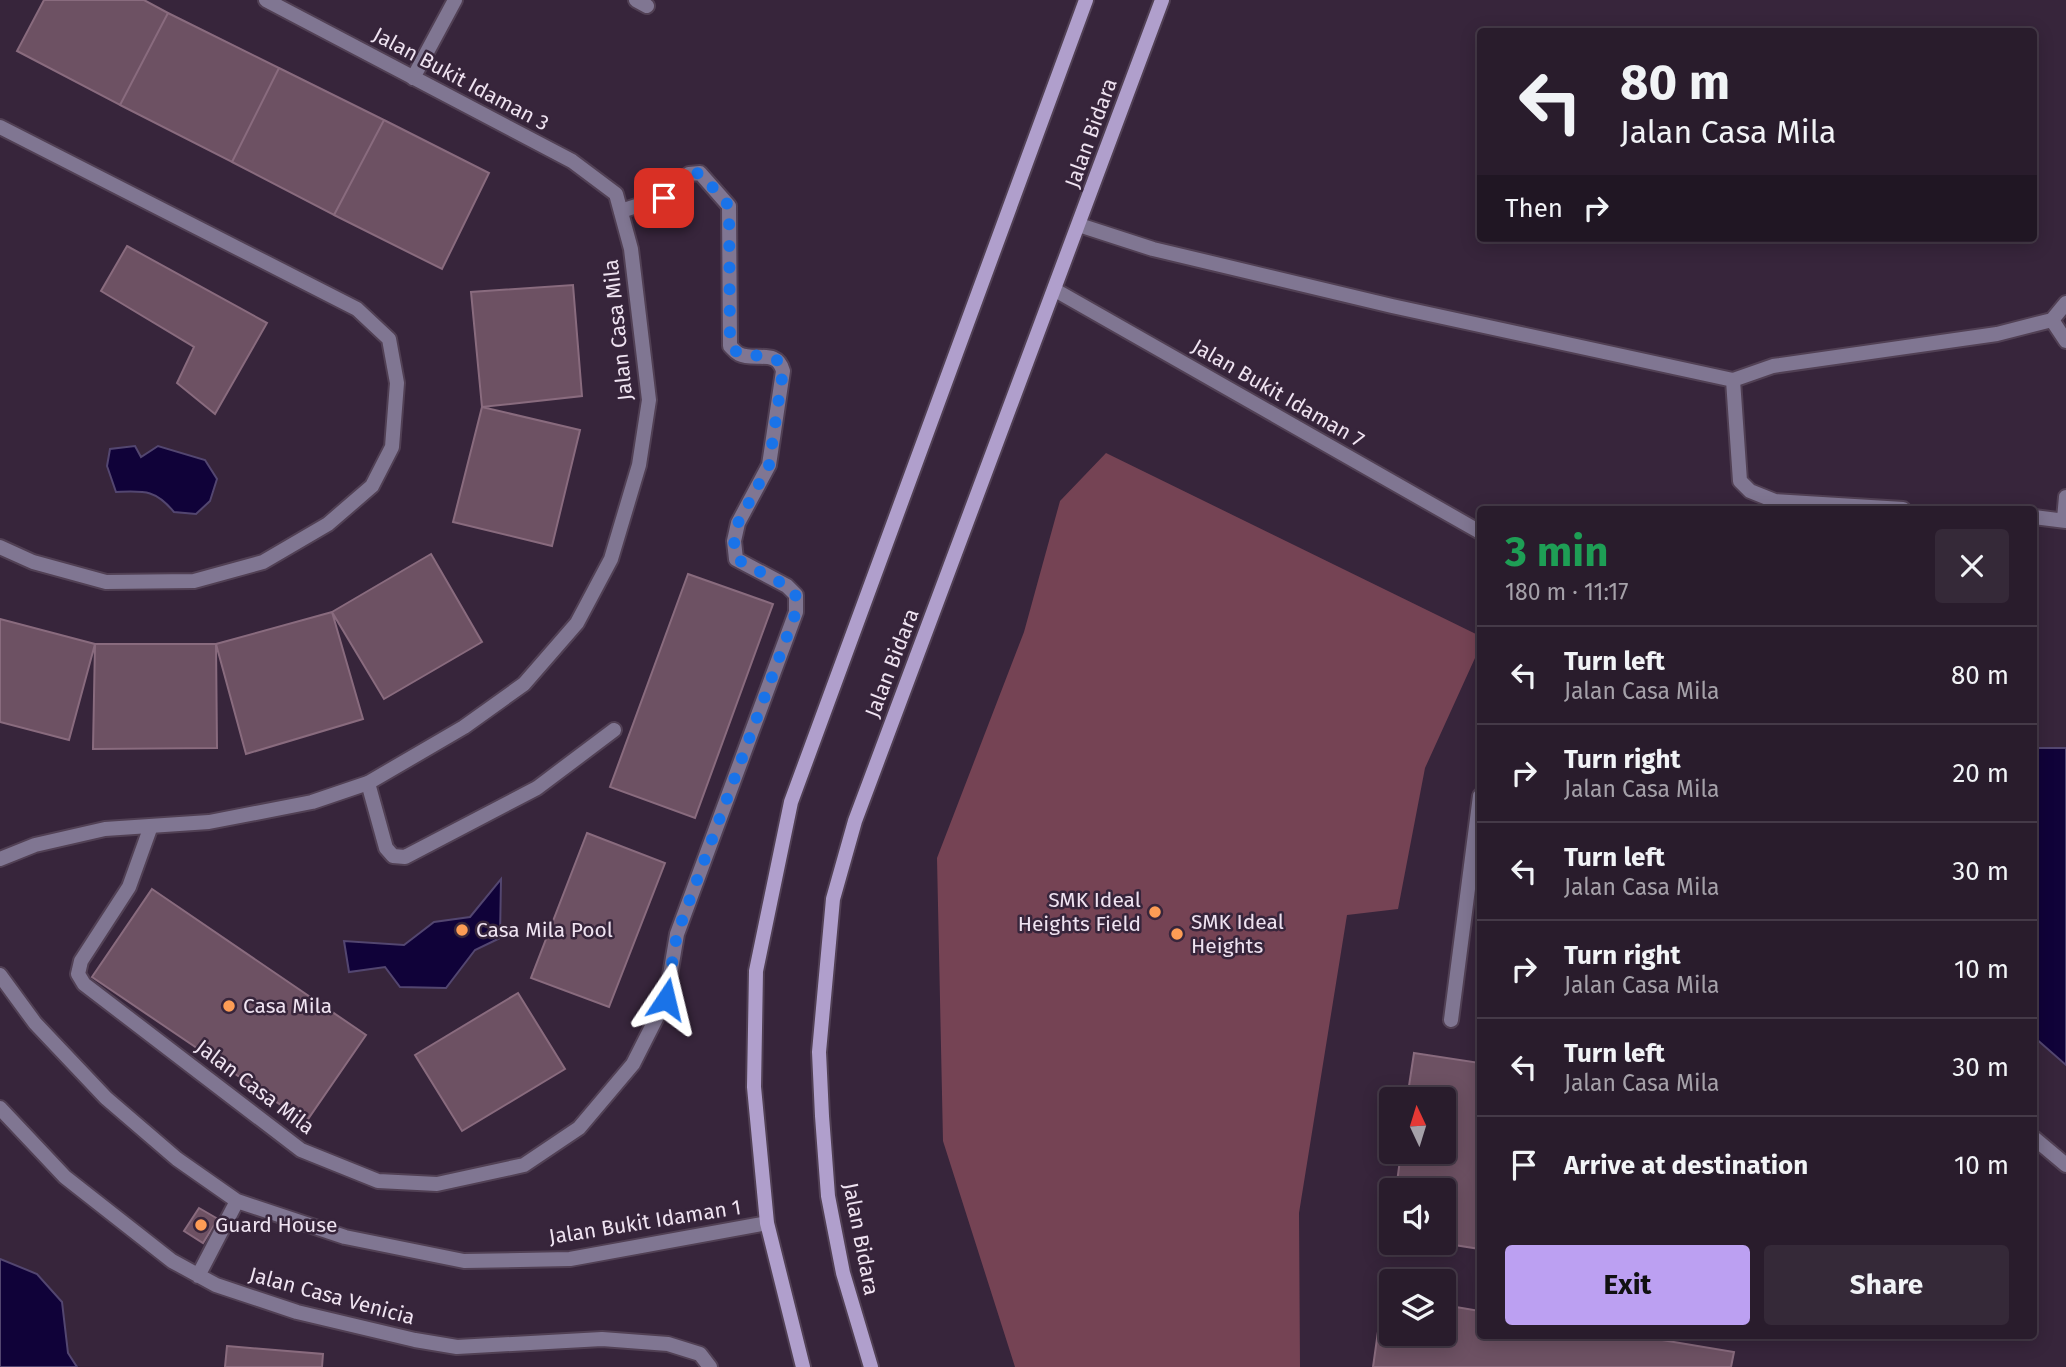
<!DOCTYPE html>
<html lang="en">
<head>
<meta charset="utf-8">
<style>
  body { margin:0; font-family:"Fira Sans",sans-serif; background:#352938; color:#f1f3f6; height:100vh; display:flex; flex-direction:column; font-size:26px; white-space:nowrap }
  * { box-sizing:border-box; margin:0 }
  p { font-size:23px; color:#a5a1a9 }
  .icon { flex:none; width:38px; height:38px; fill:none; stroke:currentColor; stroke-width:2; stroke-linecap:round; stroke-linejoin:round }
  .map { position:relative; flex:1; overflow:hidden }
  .side { position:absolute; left:1477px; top:506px; width:560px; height:833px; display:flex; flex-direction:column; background:#291c2c; border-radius:7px; box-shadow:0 4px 18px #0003,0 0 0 2px #453a48 }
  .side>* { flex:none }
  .banner { position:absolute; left:1477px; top:28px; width:560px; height:214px; border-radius:7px; box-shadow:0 4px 18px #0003,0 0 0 2px #453a48; background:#291c2c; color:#f1f3f6; overflow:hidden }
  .needle { width:46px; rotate:356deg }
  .controls { position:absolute; left:1379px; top:1087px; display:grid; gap:14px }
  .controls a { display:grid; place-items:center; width:77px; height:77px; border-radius:7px; background:#291c2c; box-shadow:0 4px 18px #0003,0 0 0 2px #453a48; font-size:35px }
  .pin { position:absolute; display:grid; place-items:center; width:60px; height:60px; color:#fff; margin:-30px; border-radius:14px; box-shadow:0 4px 10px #0006 }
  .me { position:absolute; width:77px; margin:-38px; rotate:10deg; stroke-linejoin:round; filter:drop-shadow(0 0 5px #0008) }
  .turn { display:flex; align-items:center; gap:24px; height:147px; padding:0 28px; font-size:32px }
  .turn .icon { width:91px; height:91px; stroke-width:2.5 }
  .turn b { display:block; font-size:49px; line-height:60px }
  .then { display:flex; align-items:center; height:66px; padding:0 28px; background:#0003; gap:14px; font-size:26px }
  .round { display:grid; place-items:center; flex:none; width:74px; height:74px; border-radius:7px; background:#352938 }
  .head { display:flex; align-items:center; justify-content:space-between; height:119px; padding:0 28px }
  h1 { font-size:42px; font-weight:700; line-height:52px; color:#1e9e55 }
  .button { display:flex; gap:14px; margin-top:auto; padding:14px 28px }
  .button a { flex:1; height:80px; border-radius:7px; background:#bca0f2; color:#111; font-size:28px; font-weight:700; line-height:80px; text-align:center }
  .button a+a { background:#352938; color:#f1f3f6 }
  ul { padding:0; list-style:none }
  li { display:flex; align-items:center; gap:21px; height:98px; padding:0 28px; border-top:2px solid #453a48 }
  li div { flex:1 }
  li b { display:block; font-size:26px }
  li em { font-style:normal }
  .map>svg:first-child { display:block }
  .green { fill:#754354 }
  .water { fill:#100239; stroke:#534670; stroke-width:2 }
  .building { fill:#6d5163; stroke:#896b7e; stroke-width:2 }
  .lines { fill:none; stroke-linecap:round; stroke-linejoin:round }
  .service-casing { stroke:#514054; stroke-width:18 }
  .minor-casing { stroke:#514054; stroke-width:18 }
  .secondary-casing { stroke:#514054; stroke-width:18 }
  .service { stroke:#807692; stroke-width:14 }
  .minor { stroke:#807692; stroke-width:14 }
  .secondary { stroke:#b09fcc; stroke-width:14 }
  .route { stroke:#1a73e8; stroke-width:12; stroke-dasharray:0 21.6 }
  .poi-dot { fill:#fd9c55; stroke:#37253b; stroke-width:2.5 }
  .labels { text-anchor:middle; stroke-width:5; stroke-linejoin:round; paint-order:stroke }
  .street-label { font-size:21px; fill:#efe3f1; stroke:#37253b }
  .poi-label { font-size:21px; fill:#efe3f1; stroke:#37253b; text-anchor:start }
</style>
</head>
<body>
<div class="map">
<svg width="2066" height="1367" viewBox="0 0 2066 1367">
  <rect width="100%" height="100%" fill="#37253b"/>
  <!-- green -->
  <path class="green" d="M1106,453l374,183v11l-55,121 -27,141 -51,6 -48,298 1,154h-285l-72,-226 -6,-283 87,-226 36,-131z"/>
  <!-- water -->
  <path class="water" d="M135,446l6,11 17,-11 47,14 12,19 -7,22 -14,13 -22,-2c-19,-23 -30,-21 -58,-20l-9,-26 3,-17z
    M2034,748h32v317l-32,-28z
    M501,879l-1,59 -25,12 -29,38 -46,-1 -15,-20 -36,5 -5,-31 60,4 30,-23 36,-5z
    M0,1259l37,15 25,28 6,51 9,14h-77z"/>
  <!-- building -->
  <path class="building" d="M44,0h100l24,13 -48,92 -103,-54z
    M168,13l111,55 -47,94 -112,-57z
    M279,68l105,52 -50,95 -102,-53z
    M384,120l105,53 -47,96 -108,-54z
    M127,246l140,77 -52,91 -38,-31 17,-36 -93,-56z
    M573,285l9,111 -100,11 -11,-115z
    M482,407l98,23 -28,116 -99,-24z
    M431,554l51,88 -98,57 -52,-87z
    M688,574l85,30 -78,214 -85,-31z
    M332,612l31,107 -117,35 -30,-110z
    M0,619l95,25 -26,96 -69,-18z
    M95,644h121l1,104 -124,1z
    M587,833l78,30 -56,144 -78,-29z
    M152,889l214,146 -60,87 -214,-145z
    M518,993l47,76 -103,62 -47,-76z
    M1414,1053l66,10v186l-45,-7h9v-52h-48l5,-38h43v-53h-37z
    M199,1208l19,11 -15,24 -19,-12z
    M1383,1296l8,1v37h53v-29l36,6v24h152l102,17 -3,15h-358z
    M227,1346l96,8 -1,13h-97z"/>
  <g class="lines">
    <defs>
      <path id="service" d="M636,0l11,6
        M413,78l42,-78
        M1079,225l74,24 239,57 341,74 40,-14 224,-32 55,-14 14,-17
        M2052,320l14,21
        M1733,380l7,101 10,10 25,10 128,8
        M2034,517l32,4
        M2064,519l2,-22
        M368,783l18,65 7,8 12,1 132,-69 77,-58
        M151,826l-22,61 -48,74 -3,13 6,10 217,166 77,31 59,3 87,-19 55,-37 54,-64 33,-65 11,-65 119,-322v-17l-9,-9 -51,-27 -2,-18 4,-18 31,-58 14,-94c-6,-23 -28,-9 -44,-17 -4,-2 -6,-5 -9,-8l-1,-140 -29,-33 -11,1 -25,23 -43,14
        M1451,1020l29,-224"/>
      <path id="minor" d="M0,127l357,182 32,30 8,44 -5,64 -20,39 -44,38 -65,38 -69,19 -88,1 -73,-20 -33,-15
        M1055,290l425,242
        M0,859l35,-14 70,-16 104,-7 103,-20 56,-19 96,-56 60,-43 53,-61 34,-64 28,-94 10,-65 -18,-151 -15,-55 -44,-33 -306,-161
        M0,975l35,48 71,75 71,61 60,42 108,36 119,24 106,-2 197,-36
        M0,1108l65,69 107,84 44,24 81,27 118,28 42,7 145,-8 66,5 32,10 10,13
        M2034,1138l32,27
        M198,1276l39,-75"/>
      <path id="secondary" d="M803,1367l-36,-144 -13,-136 2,-116 35,-169 295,-802
        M871,1367l-28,-94 -15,-77 -6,-80 -3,-64 14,-153 22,-78 307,-821"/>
    </defs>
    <!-- service casing -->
    <use href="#service" class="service-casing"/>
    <!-- minor casing -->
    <use href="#minor" class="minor-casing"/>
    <!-- secondary casing -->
    <use href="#secondary" class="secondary-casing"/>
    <!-- service -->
    <use href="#service" class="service"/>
    <!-- minor -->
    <use href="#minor" class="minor"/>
    <!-- secondary -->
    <use href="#secondary" class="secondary"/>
  </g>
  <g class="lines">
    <!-- route -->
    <path class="route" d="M664,198l25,-24 11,-1 29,33 1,140 9,8 33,3 9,6 2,8 -14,94 -31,58 -4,18 2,18 51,27 9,10v16l-119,322 -11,65"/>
  </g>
  <!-- markers -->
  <g class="poi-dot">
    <circle cx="1155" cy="912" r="7"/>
    <circle cx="462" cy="930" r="7"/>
    <circle cx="1177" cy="934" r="7"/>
    <circle cx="229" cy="1006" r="7"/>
    <circle cx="201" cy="1225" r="7"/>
  </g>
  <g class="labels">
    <!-- street labels -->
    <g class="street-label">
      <text transform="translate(461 79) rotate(28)" y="7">Jalan Bukit Idaman 3</text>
      <text transform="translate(1091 133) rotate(-70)" y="7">Jalan Bidara</text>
      <text transform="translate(618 330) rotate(-96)" y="7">Jalan Casa Mila</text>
      <text transform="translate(1278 393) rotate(30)" y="7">Jalan Bukit Idaman 7</text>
      <text transform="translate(892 663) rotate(-69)" y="7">Jalan Bidara</text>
      <text transform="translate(255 1087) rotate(37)" y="7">Jalan Casa Mila</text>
      <text transform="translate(645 1222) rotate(-9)" y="7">Jalan Bukit Idaman 1</text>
      <text transform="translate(861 1239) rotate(79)" y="7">Jalan Bidara</text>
      <text transform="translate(332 1296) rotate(15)" y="7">Jalan Casa Venicia</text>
    </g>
    <!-- poi labels -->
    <g class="poi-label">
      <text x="1141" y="907" text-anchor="end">SMK Ideal<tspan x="1141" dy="24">Heights Field</tspan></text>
      <text x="1191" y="929">SMK Ideal<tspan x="1191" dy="24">Heights</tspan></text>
      <text x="476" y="937">Casa Mila Pool</text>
      <text x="243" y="1013">Casa Mila</text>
      <text x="215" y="1232">Guard House</text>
    </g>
  </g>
</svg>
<div class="controls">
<a><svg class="needle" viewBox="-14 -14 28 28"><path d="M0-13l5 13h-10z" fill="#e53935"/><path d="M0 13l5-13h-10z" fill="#a5a1a9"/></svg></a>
<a><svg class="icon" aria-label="sound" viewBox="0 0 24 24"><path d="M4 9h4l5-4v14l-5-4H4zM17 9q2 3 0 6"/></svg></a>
<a><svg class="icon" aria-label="layers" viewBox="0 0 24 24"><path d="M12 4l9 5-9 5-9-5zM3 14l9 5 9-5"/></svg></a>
</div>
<div class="pin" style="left:664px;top:198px;background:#d93025"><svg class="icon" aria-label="arrive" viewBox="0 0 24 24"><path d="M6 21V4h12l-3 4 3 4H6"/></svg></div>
<svg class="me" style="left:666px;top:999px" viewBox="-20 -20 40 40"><path d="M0-17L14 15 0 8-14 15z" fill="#1a73e8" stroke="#fff" stroke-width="4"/></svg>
<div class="banner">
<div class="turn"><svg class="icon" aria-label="left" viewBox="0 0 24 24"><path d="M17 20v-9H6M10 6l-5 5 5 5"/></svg><div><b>80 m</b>Jalan Casa Mila</div></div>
<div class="then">Then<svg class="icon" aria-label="right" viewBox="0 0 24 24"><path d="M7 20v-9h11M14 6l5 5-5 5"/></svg></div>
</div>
<section class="side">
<div class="head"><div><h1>3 min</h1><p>180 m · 11:17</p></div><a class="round"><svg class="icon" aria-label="close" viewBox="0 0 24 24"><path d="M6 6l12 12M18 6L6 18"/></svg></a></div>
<ul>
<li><svg class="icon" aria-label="left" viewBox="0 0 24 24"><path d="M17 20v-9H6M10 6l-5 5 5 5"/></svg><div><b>Turn left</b><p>Jalan Casa Mila</p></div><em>80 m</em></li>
<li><svg class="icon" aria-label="right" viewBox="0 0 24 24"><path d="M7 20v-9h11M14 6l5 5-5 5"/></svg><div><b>Turn right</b><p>Jalan Casa Mila</p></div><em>20 m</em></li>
<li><svg class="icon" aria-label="left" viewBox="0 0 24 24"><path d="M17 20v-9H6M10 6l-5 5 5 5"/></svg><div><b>Turn left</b><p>Jalan Casa Mila</p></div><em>30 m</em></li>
<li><svg class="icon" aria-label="right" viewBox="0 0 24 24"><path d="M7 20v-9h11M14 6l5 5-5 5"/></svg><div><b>Turn right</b><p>Jalan Casa Mila</p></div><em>10 m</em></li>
<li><svg class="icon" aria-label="left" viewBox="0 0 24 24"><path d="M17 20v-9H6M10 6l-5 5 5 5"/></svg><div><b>Turn left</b><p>Jalan Casa Mila</p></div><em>30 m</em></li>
<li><svg class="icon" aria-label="arrive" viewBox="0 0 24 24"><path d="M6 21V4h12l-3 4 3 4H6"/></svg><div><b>Arrive at destination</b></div><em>10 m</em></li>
</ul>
<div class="button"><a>Exit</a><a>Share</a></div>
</section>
</div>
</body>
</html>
